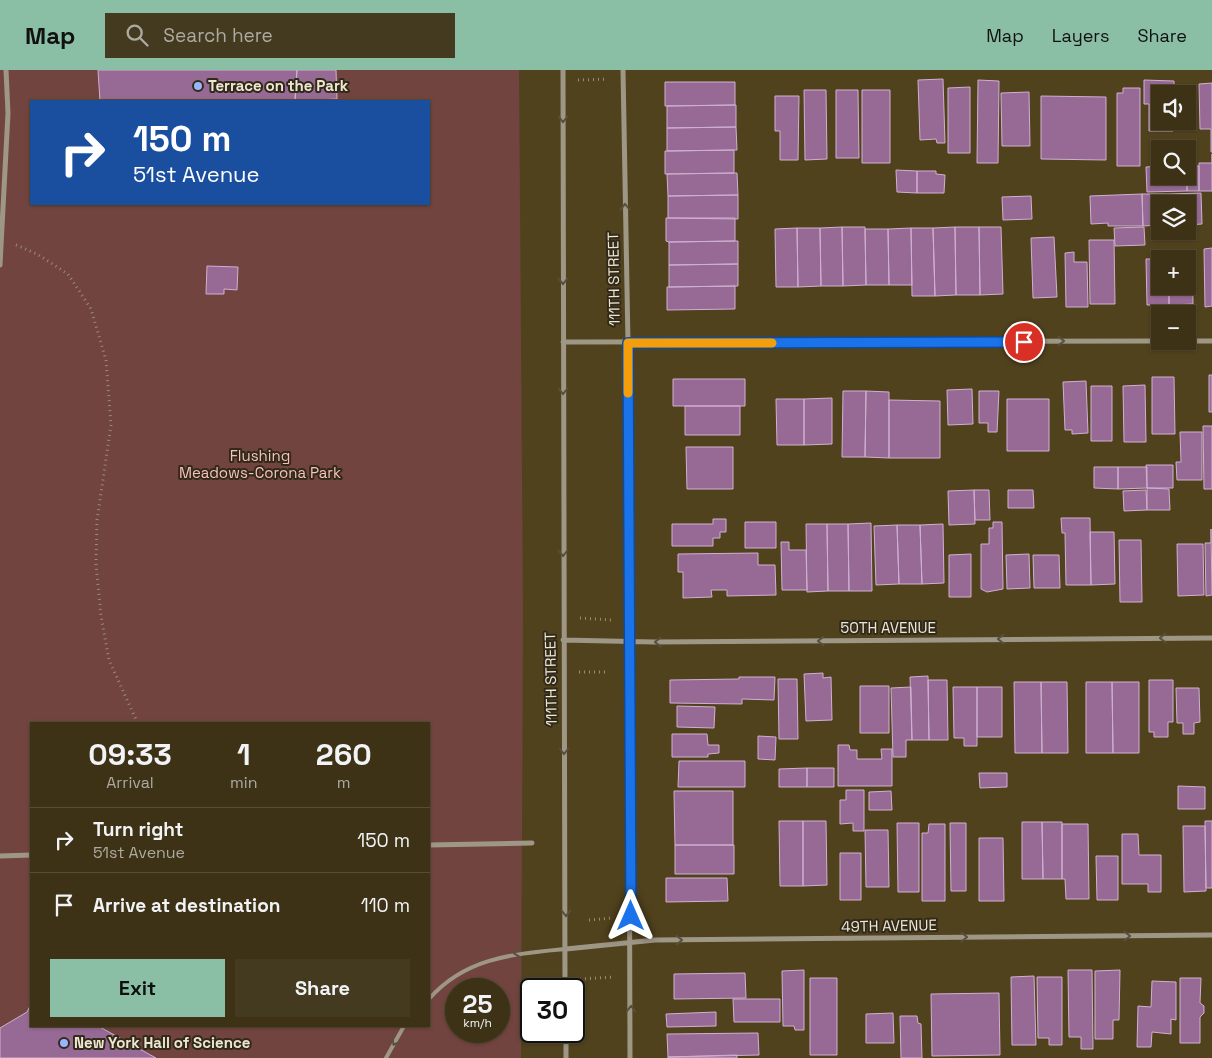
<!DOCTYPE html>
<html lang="en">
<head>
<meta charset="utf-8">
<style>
  body { margin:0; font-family:"Space Grotesk",sans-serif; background:#443a1f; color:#f1f3f6; height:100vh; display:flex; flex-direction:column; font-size:19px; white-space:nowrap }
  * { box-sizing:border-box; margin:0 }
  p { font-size:16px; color:#adaaa1 }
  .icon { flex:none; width:28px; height:28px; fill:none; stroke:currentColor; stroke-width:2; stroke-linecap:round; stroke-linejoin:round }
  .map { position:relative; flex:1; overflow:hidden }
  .side { position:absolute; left:30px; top:652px; width:400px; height:305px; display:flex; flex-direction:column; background:#3d3216; border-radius:0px; box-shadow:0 1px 4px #0004,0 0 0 1px #564d35 }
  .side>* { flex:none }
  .top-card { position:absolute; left:30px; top:30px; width:400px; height:105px; border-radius:0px; box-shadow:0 1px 4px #0004,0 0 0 1px #564d35; background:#1a4fa0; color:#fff; overflow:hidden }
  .controls { position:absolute; left:1151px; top:15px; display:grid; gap:10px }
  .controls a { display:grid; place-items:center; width:45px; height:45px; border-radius:0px; background:#3d3216; box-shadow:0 1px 4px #0004,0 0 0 1px #564d35; font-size:25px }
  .speed { position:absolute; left:445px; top:908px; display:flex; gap:10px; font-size:25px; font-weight:700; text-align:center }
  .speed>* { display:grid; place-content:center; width:65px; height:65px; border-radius:50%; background:#3d3216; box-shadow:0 1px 4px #0004,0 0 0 1px #564d35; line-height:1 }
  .speed small { font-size:12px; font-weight:400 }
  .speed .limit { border:2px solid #111; border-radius:8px; background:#fff; color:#111 }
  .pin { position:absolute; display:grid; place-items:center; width:42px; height:42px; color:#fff; margin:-21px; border:2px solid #fff; border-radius:50%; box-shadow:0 1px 5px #0007 }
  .me { position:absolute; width:55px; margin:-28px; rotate:0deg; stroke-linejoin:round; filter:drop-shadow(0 0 4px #0008) }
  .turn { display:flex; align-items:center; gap:18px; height:105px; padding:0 20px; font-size:22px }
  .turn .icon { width:65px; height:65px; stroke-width:2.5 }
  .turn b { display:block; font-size:35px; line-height:42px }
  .eta { display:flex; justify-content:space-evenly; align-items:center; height:85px; text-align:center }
  .eta b { font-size:30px; font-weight:700; line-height:35px }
  .primary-button { display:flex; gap:10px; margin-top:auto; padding:10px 20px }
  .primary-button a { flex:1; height:58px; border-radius:0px; background:#8abfa5; color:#111; font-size:20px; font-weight:700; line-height:58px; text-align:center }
  .primary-button a+a { background:#443a1f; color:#f1f3f6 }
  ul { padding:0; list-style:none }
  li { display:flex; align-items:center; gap:15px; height:65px; padding:0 20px; border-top:1px solid #564d35 }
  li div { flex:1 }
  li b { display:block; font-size:19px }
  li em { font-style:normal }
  header { display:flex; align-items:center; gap:30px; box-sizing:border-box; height:70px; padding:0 25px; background:#8abfa5; color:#111 }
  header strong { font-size:24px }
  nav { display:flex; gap:28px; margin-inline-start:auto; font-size:18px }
  .search { width:350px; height:45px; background:#443a1f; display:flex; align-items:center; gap:12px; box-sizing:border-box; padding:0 18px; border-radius:0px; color:#adaaa1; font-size:19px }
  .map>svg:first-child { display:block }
  .green { fill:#72443f; fill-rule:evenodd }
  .building { fill:#966a95; stroke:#d0b0d0 }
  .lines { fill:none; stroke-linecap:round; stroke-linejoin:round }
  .path { stroke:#998d70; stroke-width:3; stroke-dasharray:1 4; stroke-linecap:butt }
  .lane { stroke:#9e9786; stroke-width:4 }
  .street { stroke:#9e9786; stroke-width:5 }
  .oneway { stroke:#575040 }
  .route-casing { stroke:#114b97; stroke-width:12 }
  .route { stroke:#1a73e8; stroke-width:9 }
  .slow { stroke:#f59e0b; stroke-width:9 }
  .poi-dot { fill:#98b5fd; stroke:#312a1a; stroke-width:2 }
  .labels { text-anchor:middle; stroke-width:4; stroke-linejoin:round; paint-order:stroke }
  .poi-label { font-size:15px; font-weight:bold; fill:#efe6d2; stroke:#312a1a; text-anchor:start }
  .street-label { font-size:15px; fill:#efe6d2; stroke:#312a1a }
  .park-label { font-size:15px; fill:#fac1b9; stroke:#312a1a }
</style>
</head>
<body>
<header>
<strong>Map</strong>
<div class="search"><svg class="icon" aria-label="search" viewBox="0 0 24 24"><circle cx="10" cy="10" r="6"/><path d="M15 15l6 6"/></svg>Search here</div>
<nav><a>Map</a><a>Layers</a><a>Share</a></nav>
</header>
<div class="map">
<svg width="1212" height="988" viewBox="0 0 1212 988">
  <rect width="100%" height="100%" fill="#51421e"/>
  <!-- green -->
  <path class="green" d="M0,0h519l4,542 -2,446h-521zM31,31h398v103h-398zM31,654h398v302h-398zM456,919h43v42h-43z"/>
  <!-- building -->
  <path class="building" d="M98,0h199l-2,31h-195z
    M297,0h39l1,29 -42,2z
    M943,9l2,64h-8l-1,-4 -16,1 -2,-60z
    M978,10l21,1 -1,82h-21z
    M1144,10l30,1v13h-14v27h13v10h-24v-27h-5z
    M665,12h70v23l-70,1z
    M1212,13v69h-1v-23h-11l-1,-45z
    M970,17v66h-22v-65z
    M1123,18h17v78h-23v-73h6z
    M804,20h22l1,69 -22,1z
    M836,20h22l1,68h-23z
    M862,20h28v73h-28z
    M1029,22l1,54h-28l-1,-53z
    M775,26h24l-1,64h-18v-29h-5z
    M1041,26l65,1v63l-65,-1z
    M736,35v22l-69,1v-22z
    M736,57l1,23 -70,1v-23z
    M734,80v23l-69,1v-23z
    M1212,84v37h-13v-28h13z
    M1160,96v10h27v15l-40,1 -1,-25z
    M1188,96h11v25h-12z
    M896,100l21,1v22l-20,-1z
    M917,101h19v3l9,1 -1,18h-27z
    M737,103l1,22 -70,1 -1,-22z
    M1201,123l1,31 -14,1v-21h-19v-10z
    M1142,124h27v10h-9v21l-17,1z
    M1142,124l1,32h-35v-3l-17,1 -1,-28z
    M738,125v24l-70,-1v-22z
    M1031,126l1,23 -29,1 -1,-23z
    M666,148h69v23l-66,1 -3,-1z
    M842,157h23l1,58 -23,1z
    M842,157l1,59h-22l-1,-58z
    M955,157h24l1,68h-24z
    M955,157l1,68 -21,1 -2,-68z
    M979,157h22l2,67 -23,1z
    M1144,157l1,18 -30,1 -1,-18z
    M797,158h23l1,58 -23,1z
    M797,158l1,59h-22l-1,-58z
    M911,158h22l2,68h-23z
    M911,158l1,57h-23l-1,-56z
    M865,159h23l1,56h-23z
    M1054,167l3,60 -24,1 -2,-60z
    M1089,170h25l1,64h-25z
    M738,171v23l-69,1v-23z
    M1212,178v58l-7,1 -1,-58z
    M1074,182v10h13l1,45h-22l-1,-54z
    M1146,189h14v27h9v19h-22z
    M1176,189h16l1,45 -24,1v-19h19v-27z
    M738,194v22l-69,1v-22z
    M207,196l31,1 -1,23 -13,-1v5h-18z
    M735,216v23l-68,1v-23z
    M1209,305h3v37h-3z
    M1152,307h22l1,57h-23z
    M673,309h72v27h-72z
    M1086,311l2,52 -16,1v-4h-7l-2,-48z
    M1145,315l1,57h-22l-1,-56z
    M1091,316h21v55h-21z
    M972,319l1,35 -25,1 -1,-35z
    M843,321h23l-1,66h-23z
    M866,321l23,1v66l-24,-1z
    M979,321h20l-2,41h-9v-9h-9z
    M832,328v46l-28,1v-46z
    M776,329h28v46h-27z
    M1007,329h42v52h-42z
    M889,330l51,1v57h-51z
    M685,336h55v29h-55z
    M1203,356h9v63h-8z
    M1180,362h22v48h-25l-1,-18h5z
    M686,377h47v42h-46z
    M1146,395h27v23h-26z
    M1094,397h24v22l-24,-1z
    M1118,397h29v21l-29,1z
    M1147,418l22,1 1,21h-23z
    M974,420h15l1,30h-15z
    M974,420l1,34 -26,1 -1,-34z
    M1008,420h25l1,18h-26z
    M1146,420l1,20 -23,1 -1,-20z
    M1061,448h29l1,67h-25l-1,-52h-3z
    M713,449h13v13h-6v6h-7v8h-41v-22h41z
    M745,452h31v26h-31z
    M993,452h9l1,67 -16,3 -6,-3v-45h8v-16h4z
    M871,453l1,68h-23l-1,-67z
    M806,454h21l1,67 -21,1z
    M827,454h21l1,67h-21z
    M943,454l1,59 -22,1 -2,-59z
    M897,455h23l2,59h-23z
    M897,455l2,59 -23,1 -2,-59z
    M1211,459l1,66 -6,1 -1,-53h6z
    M1090,462h24l1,52 -24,1z
    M1119,470h22l1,62h-22z
    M781,472h8v8h17l1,40h-25z
    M1177,474h26l1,51 -26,1z
    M758,483v12h17l1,30 -49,1v-6h-16l1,7 -29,1v-26h-5v-18z
    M971,484v43h-22v-42z
    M1029,484l1,34 -23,1 -1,-34z
    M1033,485h26l1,33h-26z
    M823,603v5l8,-1 1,43 -26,1 -2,-47z
    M928,606l1,64h-17l-2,-63z
    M739,607h36l-1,23 -32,-1v5l-72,-1v-23l69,-1z
    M778,609h19l1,60h-19z
    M928,610h19l1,60h-19z
    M1149,610h24v42h-5v15h-14v-5h-5z
    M1014,612h27l1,71h-27z
    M1041,612h26l1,71h-26z
    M1086,612h26l1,71h-27z
    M1112,612h27v71h-26z
    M860,616h29v47h-29z
    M911,617l1,53h-6v17h-13l-2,-69z
    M953,617h24v59h-13v-8h-10z
    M977,617h25v50h-25z
    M1176,618h23l1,34 -6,1v11h-11v-11h-6z
    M677,636l38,1 -1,21 -37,-1z
    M672,664h35l1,11h11v8l-11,1v3h-36z
    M758,666l18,1 -1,23 -17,-1z
    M838,675h11l1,5h7v9h25l-1,-10h11v37h-54z
    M679,691h66v26h-67z
    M807,698h27v19h-27z
    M807,698v19h-28v-18z
    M979,703h28v14l-27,1z
    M1178,716l27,1v22h-27z
    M846,720h18v41h-11v-8l-13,1v-24h6z
    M674,721h59v54h-58z
    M891,721l1,19h-23v-18z
    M779,751h24v65h-23z
    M803,751h23l1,64 -24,1z
    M1205,751h7v67h-6z
    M1022,752h20l1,57h-21z
    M1042,752h20v57h-19z
    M897,753h22v69h-21z
    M950,753h16v68h-15z
    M929,754h16v77h-23v-68h6z
    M1062,754h26l1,75h-23l-1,-20h-3z
    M1183,756h22l1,65 -22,1z
    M865,760h23l1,57h-23z
    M1122,764h16l1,21h22v37h-13v-8h-26z
    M979,768h24l1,63h-25z
    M675,775h59v29h-59z
    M840,783h21v47h-21z
    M1096,786h22v44h-21z
    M666,808h61l1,23 -62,1z
    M804,900v60h-9l-1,-4h-11l-1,-55z
    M1068,900h24l1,79h-12v-12h-12z
    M1120,900l-1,50h-6v19h-18v-68z
    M745,903l1,25 -72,1v-25z
    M1034,906l2,69h-24l-1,-68z
    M1037,907h25v68h-13v-7h-11z
    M810,908h27v77h-27z
    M1180,908h21l-1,25 4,3v7l-4,4v26h-20z
    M1152,911l24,1v38l-5,-1v15l-19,-2 -1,15h-14l1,-41 13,1z
    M999,923l1,62 -68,1 -1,-62z
    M733,929h47v23h-46z
    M31,934v22h67l58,32h-156v-30l27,-16z
    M716,942v14l-49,1 -1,-13z
    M893,943l1,30h-28v-29z
    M900,946h17l1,7 3,1 1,34h-21z
    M758,963l1,22 -91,2 -1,-23z
    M737,985v3h-69v-1z"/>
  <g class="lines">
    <!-- path -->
    <path class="path" d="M578,10l30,-1
      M16,175l21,9 31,20 23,35 15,51 5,65 -14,95 -1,44 5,52 8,44 29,64
      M580,548l31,2
      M579,602h30
      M589,850l24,-2
      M580,909l35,-2"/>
    <!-- lane -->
    <path class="lane" d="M429,929c37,-42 85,-45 137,-50
      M386,988l18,-32"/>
    <!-- street -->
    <path class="street" d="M563,0l2,919
      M623,0l5,273 2,715
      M0,195l8,-152 -2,-43
      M1188,271h24
      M563,272l597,-1
      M563,570l91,2 558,-4
      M429,775l103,-2
      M0,786l31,-1
      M566,879l89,-9 557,-5
      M566,961v27"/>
  </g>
  <!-- one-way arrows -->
  <defs><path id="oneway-chevron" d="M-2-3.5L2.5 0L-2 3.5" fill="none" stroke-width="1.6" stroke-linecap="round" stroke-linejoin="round" transform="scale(1.25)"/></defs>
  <g class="oneway">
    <use href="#oneway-chevron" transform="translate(563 49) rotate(90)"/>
    <use href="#oneway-chevron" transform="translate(625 137) rotate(-91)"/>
    <use href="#oneway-chevron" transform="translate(563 211) rotate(90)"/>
    <use href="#oneway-chevron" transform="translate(1061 271)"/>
    <use href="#oneway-chevron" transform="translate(563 321) rotate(90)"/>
    <use href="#oneway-chevron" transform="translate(563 483) rotate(90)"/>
    <use href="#oneway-chevron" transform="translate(1163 568) rotate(180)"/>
    <use href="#oneway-chevron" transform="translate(1001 569) rotate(180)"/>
    <use href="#oneway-chevron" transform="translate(821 571) rotate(180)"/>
    <use href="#oneway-chevron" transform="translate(658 572) rotate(180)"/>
    <use href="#oneway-chevron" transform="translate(564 681) rotate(90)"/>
    <use href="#oneway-chevron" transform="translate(566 843) rotate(90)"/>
    <use href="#oneway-chevron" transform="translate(1127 866) rotate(-1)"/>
    <use href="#oneway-chevron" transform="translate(964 867) rotate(-1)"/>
    <use href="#oneway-chevron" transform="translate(679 870) rotate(-1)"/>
    <use href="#oneway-chevron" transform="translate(517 883) rotate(173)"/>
    <use href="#oneway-chevron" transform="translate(631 939) rotate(-90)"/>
    <use href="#oneway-chevron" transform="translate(395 972) rotate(120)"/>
  </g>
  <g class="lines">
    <defs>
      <path id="route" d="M631,846l-3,-573 396,-1"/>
    </defs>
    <!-- route casing -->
    <use href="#route" class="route-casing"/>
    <!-- route -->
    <use href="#route" class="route"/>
    <!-- slow -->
    <path class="slow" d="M628,323v-50h144"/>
  </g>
  <!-- markers -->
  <g class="poi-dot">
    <circle cx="198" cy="16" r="5"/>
    <circle cx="64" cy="973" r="5"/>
  </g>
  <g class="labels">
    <!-- poi labels -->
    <g class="poi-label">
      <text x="208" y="21">Terrace on the Park</text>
      <text x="74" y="978">New York Hall of Science</text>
    </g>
    <!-- street labels -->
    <g class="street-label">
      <text transform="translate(614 209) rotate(-91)" y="5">111TH STREET</text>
      <text x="888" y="563">50TH AVENUE</text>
      <text transform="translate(551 609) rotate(-91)" y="5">111TH STREET</text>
      <text transform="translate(889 856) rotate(-1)" y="5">49TH AVENUE</text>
    </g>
    <!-- park labels -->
    <g class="park-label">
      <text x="260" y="391">Flushing<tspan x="260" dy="17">Meadows-Corona Park</tspan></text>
    </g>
  </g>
</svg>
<div class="controls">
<a><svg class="icon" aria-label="sound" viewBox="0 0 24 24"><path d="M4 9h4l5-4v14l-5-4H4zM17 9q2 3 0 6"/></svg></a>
<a><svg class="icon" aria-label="search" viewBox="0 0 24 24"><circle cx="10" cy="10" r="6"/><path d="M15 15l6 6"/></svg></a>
<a><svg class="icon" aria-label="layers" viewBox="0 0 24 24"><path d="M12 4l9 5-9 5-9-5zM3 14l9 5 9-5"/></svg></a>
<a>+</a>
<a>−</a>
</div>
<div class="speed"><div>25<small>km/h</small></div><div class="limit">30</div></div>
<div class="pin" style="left:1024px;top:272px;background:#d93025"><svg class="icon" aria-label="arrive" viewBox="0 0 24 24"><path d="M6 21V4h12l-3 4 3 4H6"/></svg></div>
<svg class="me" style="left:631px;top:846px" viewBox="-20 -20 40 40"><path d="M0-17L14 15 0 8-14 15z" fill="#1a73e8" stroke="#fff" stroke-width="4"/></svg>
<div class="top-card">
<div class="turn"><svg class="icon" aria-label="right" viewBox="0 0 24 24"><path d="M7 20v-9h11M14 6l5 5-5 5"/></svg><div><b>150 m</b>51st Avenue</div></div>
</div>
<section class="side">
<div class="eta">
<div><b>09:33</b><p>Arrival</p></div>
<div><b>1</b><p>min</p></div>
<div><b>260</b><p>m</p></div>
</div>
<ul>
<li><svg class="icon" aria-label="right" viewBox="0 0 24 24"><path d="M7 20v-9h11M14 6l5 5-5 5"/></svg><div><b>Turn right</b><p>51st Avenue</p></div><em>150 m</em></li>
<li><svg class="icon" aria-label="arrive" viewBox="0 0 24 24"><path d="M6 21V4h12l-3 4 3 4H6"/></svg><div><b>Arrive at destination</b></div><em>110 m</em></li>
</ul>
<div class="primary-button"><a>Exit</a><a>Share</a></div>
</section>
</div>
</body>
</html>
